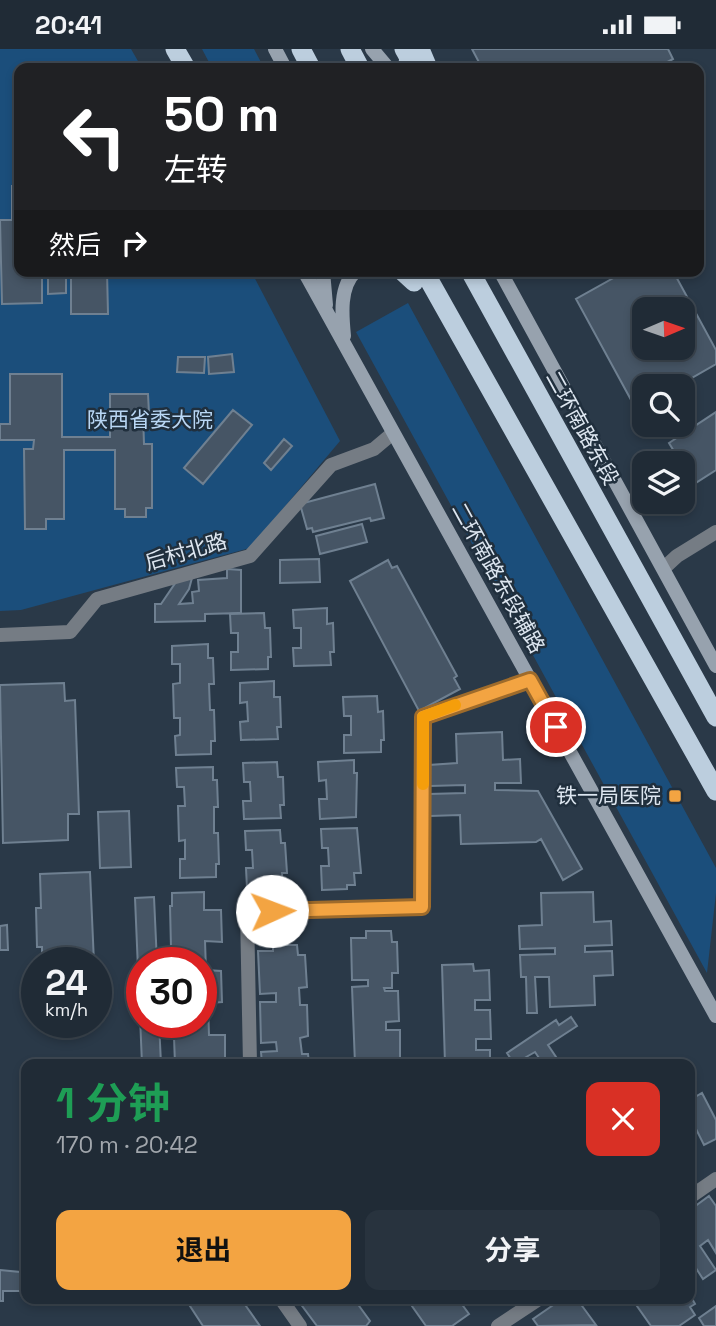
<!DOCTYPE html>
<html lang="zh">
<head>
<meta charset="utf-8">
<style>
  body { margin:0; font-family:"Space Grotesk","Noto Sans SC",sans-serif; background:#28333e; color:#f1f3f6; height:100vh; display:flex; flex-direction:column; font-size:26px; white-space:nowrap }
  * { box-sizing:border-box; margin:0 }
  p { font-size:23px; color:#a2a7ad }
  .icon { flex:none; width:38px; height:38px; fill:none; stroke:currentColor; stroke-width:2; stroke-linecap:round; stroke-linejoin:round }
  .map { position:relative; flex:1; overflow:hidden }
  .details { position:absolute; left:21px; top:1010px; width:674px; height:245px; display:flex; flex-direction:column; background:#202b36; border-radius:14px; box-shadow:0 4px 10px #0003,0 0 0 2px #3d4751 }
  .details>* { flex:none }
  .guide { position:absolute; left:14px; top:14px; width:690px; height:214px; border-radius:14px; box-shadow:0 4px 10px #0003,0 0 0 2px #3d4751; background:#202124; color:#fff; overflow:hidden }
  .needle { width:46px; rotate:88deg }
  .fabs { position:absolute; left:632px; top:248px; display:grid; gap:14px }
  .fabs a { display:grid; place-items:center; width:63px; height:63px; border-radius:14px; background:#202b36; box-shadow:0 4px 10px #0003,0 0 0 2px #3d4751; font-size:35px }
  .speed { position:absolute; left:21px; top:898px; display:flex; gap:14px; font-size:35px; font-weight:700; text-align:center }
  .speed>* { display:grid; place-content:center; width:91px; height:91px; border-radius:50%; background:#202b36; box-shadow:0 4px 10px #0003,0 0 0 2px #3d4751; line-height:1 }
  .speed small { font-size:18px; font-weight:400 }
  .speed .limit { border:10px solid #d22; background:#fff; color:#111 }
  .pin { position:absolute; display:grid; place-items:center; width:60px; height:60px; color:#fff; margin:-30px; border:4px solid #fff; border-radius:50%; box-shadow:0 2px 7px #0007 }
  .me { position:absolute; width:77px; margin:-38px; rotate:88deg; stroke-linejoin:round; filter:drop-shadow(0 0 5px #0008) }
  .turn { display:flex; align-items:center; gap:24px; height:147px; padding:0 35px; font-size:32px }
  .turn .icon { width:91px; height:91px; stroke-width:2.5 }
  .turn b { display:block; font-size:49px; line-height:60px }
  .then { display:flex; align-items:center; height:66px; padding:0 35px; background:#0003; gap:14px; font-size:26px }
  .round { display:grid; place-items:center; flex:none; width:74px; height:74px; border-radius:14px; background:#28333e }
  .headline { display:flex; align-items:center; justify-content:space-between; height:119px; padding:0 35px }
  h1 { font-size:42px; font-weight:700; line-height:52px; color:#1e9e55 }
  .button { display:flex; gap:14px; margin-top:auto; padding:14px 35px }
  .button a { flex:1; height:80px; border-radius:14px; background:#f3a442; color:#111; font-size:28px; font-weight:700; line-height:80px; text-align:center }
  .button a+a { background:#28333e; color:#f1f3f6 }
  .status { display:flex; justify-content:space-between; align-items:center; height:49px; padding:0 35px; background:#202b36; direction:ltr }
  .status svg { height:19px; fill:currentColor }
  .map>svg:first-child { display:block }
  .green { fill:#1b4e7b }
  .building { fill:#465565; stroke:#6f8091; stroke-width:2; fill-rule:evenodd }
  .lines { fill:none; stroke-linecap:round; stroke-linejoin:round }
  .minor { stroke:#757c84; stroke-width:14 }
  .tertiary { stroke:#757c84; stroke-width:14 }
  .secondary { stroke:#97a2ae; stroke-width:14 }
  .trunk { stroke:#bccede; stroke-width:19 }
  .route-casing { stroke:#9e6b2b; stroke-width:18 }
  .route { stroke:#f3a442; stroke-width:12 }
  .slow { stroke:#f59e0b; stroke-width:12 }
  .poi-dot { fill:#f3a442; stroke:#202f3d; stroke-width:2.5 }
  .labels { text-anchor:middle; stroke-width:5; stroke-linejoin:round; paint-order:stroke }
  .park-label { font-size:21px; fill:#b9d7f5; stroke:#202f3d }
  .street-label { font-size:21px; fill:#dde6f0; stroke:#202f3d }
  .poi-label { font-size:21px; fill:#dde6f0; stroke:#202f3d; text-anchor:end }
</style>
</head>
<body>
<div class="status"><b>20:41</b><svg viewBox="0 0 49 12"><path d="M0 12V9h3v3zM5 12V6h3v6zM10 12V3h3v9zM15 12V0h3v12zM26 1h20v11H26zM47 4h2v5h-2z"/></svg></div>
<div class="map">
<svg width="716" height="1277" viewBox="0 0 716 1277">
  <rect width="100%" height="100%" fill="#2a3948"/>
  <!-- green -->
  <path class="green" d="M0,0h131l11,19h-123v203h232l89,170 -90,107 -229,62 -21,1z
    M202,0h52l10,19h-52z
    M408,254l308,565v25l-9,80 -351,-641z"/>
  <!-- building -->
  <path class="building" d="M472,0h196l5,10 -13,7 1,2h-179z
    M12,137h7v85h23v32l-40,1 -2,-84h12z
    M48,222h59l1,43h-37v-43h-5v22l-18,1z
    M626,222h47l43,79v14l-40,23h-32v17l-8,5 -60,-110zM644,261h38v38h-38z
    M232,305l2,18 -25,2 -1,-17z
    M178,308h27l-1,16 -27,-1z
    M10,325h52v63h48v-43h38l1,19 -6,1 1,30h8v64h-6v9h-21v-8h-10v-59h-51v69h-18v10h-21l-1,-80h9l1,-9h-34v-16h10z
    M233,361l19,15 -49,59 -19,-16z
    M716,363v58l-22,14 -25,-41z
    M284,390l8,7 -21,24 -7,-7z
    M375,435l9,34 -13,3 -1,-3 -57,14 -1,-4 -5,1 -7,-25z
    M362,475l5,18 -47,12 -4,-18z
    M319,510l1,23 -40,1v-23z
    M388,511l4,8 5,-2 60,110 -3,2 6,11 -41,22 -69,-130z
    M227,520l14,1v43l-36,1v7l-50,1v-18h6l15,-22 16,-4 -3,11 -10,15 14,-1 -1,-11 7,-1 -1,-11 29,-2z
    M327,559v16l6,-1 1,29h-4l1,13 -37,1 -1,-18h8v-20h-7l-1,-18z
    M264,564l1,15h5l1,29h-3v12l-37,1v-18h7v-19h-7l-1,-19z
    M208,595v14h5l1,26h-5l1,26h4l1,31h-4v13l-35,1 -1,-19 5,-1v-17h-6l-1,-34 7,-1v-19h-8v-18z
    M274,632v16h6l1,30h-4l1,12 -37,1 -1,-18 8,-1 -1,-19 -7,1v-20z
    M64,634l1,18 10,-1 4,114h-11v26l-65,3 -3,-158z
    M377,647l1,16 5,-1 1,29h-3v12l-37,1v-18h7v-19h-7l-1,-19z
    M502,683l1,28 17,-1 1,24h-26v7l43,1 44,78 -19,11 -22,-41 -5,3 -75,2 -1,-29 -30,1 -1,-22 36,-1v-8l-35,1 -1,-21 28,-2 -1,-29z
    M354,711v13h3l-1,44 -36,2 -1,-20h8l-1,-19 -7,1 -1,-19z
    M277,713l1,15h5l1,28h-4l1,13 -37,1 -1,-18h8l-1,-19h-6l-1,-19z
    M213,718v13h4l1,27h-4v26h4l1,31h-3v13l-36,1v-19h5v-19l-6,1 -1,-35h7l-1,-19h-7l-1,-19z
    M129,762l2,56 -31,1 -2,-56z
    M357,779l4,45h-7l1,12h-8v4l-25,1 -1,-24h8l-1,-18h-6l-1,-19z
    M280,781l1,13h4l2,30h-5l1,13 -36,2 -1,-20h7l-1,-18h-6l-1,-19z
    M90,823l4,91h-52v-16h-5l-1,-39h5l-1,-34z
    M204,843v18h17l1,32 -17,-1 1,29 15,1 1,31 -14,1 1,32h16v29h-50l-1,-27v-6h3v-9h24v-59h-26v-15h-4l-1,-42h2v-13z
    M593,843l1,30 17,-1 1,24 -27,1v6l27,-1 1,24 -19,1 1,29 -45,2 -1,-30h-14l2,36h-10l-1,-36h-5l-1,-22 35,-1v-6l-35,1 -1,-23 23,-1 -1,-32z
    M154,848l3,66h-15v59h17l2,42h-19l-7,-166z
    M7,876l1,25h-8v-24z
    M366,882h25l1,11h5l1,31h-6v15h-8l1,3h13l1,30 -13,1v8h14v30h-12v4h-33l-3,-77 16,-1v-6h-16l-1,-42h15z
    M273,896h24l1,10h7l2,32 -8,1 1,17h7l1,31 -8,2 2,16h6l1,10h-47l-1,-12 16,-1 -1,-9 -15,1 -1,-41h16v-9l-16,1 -2,-43h15z
    M473,915l1,7 15,-1 1,30h-15v10h15l1,29h-15v11h14v14h-45l-3,-99z
    M571,968l6,9 -29,19 8,12 -13,7 -8,-12 -21,12 -7,-11 49,-33 3,5z
    M702,1044l14,27v19l-12,6 -14,-28v-17z
    M709,1147l7,10v47l-8,-13 -8,6 16,24 -13,9 -13,-20v-49z
    M0,1221l20,2v19h-17v10h-3z
    M690,1246l5,9 -5,3 5,8 -16,11h-28l-19,-27h58z
    M194,1250h47l19,27h-57l-15,-23z
    M297,1250h57l16,22 -4,5h-49z
    M407,1250h51l11,15 -17,12h-26z
    M562,1250h8l2,3 5,-3 19,26 -58,1 -5,-7z
    M716,1257v20h-12l-5,-8z"/>
  <g class="lines">
    <!-- minor -->
    <path class="minor" d="M664,519l13,-12 39,-24
      M250,1015l-3,-152 175,-5 1,-190 107,-37
      M690,1148l26,-18
      M281,1250l19,27
      M498,1277l41,-27"/>
    <!-- tertiary -->
    <path class="tertiary" d="M0,586l70,-3 27,-33 153,-43 81,-91 43,-16 19,-16"/>
    <!-- secondary -->
    <path class="secondary" d="M275,0l10,19
      M372,0l16,19
      M304,222l412,745
      M323,222l3,34
      M500,222l216,395
      M344,287c-2,-20 -5,-50 12,-65"/>
    <!-- trunk -->
    <path class="trunk" d="M175,0l11,19
      M301,0l10,19
      M350,0l10,19
      M404,0l5,9 -2,10
      M420,0l8,19
      M402,222l12,11
      M424,222l292,520
      M470,222l246,446"/>
  </g>
  <g class="lines">
    <defs>
      <path id="route" d="M272,862l150,-4 1,-190 107,-37 26,47"/>
    </defs>
    <!-- route casing -->
    <use href="#route" class="route-casing"/>
    <!-- route -->
    <use href="#route" class="route"/>
    <!-- slow -->
    <path class="slow" d="M423,735v-67l32,-12"/>
  </g>
  <!-- markers -->
  <rect class="poi-dot" x="668" y="740" width="14" height="14" rx="3.5"/>
  <g class="labels">
    <!-- park labels -->
    <g class="park-label">
      <text x="150" y="378">陕西省委大院</text>
    </g>
    <!-- street labels -->
    <g class="street-label">
      <text transform="translate(582 379) rotate(61)" y="7">二环南路东段</text>
      <text transform="translate(186 503) rotate(-16)" y="7">后村北路</text>
      <text transform="translate(498 529) rotate(61)" y="7">二环南路东段辅路</text>
    </g>
    <!-- poi labels -->
    <g class="poi-label">
      <text x="661" y="754">铁一局医院</text>
    </g>
  </g>
</svg>
<div class="fabs">
<a><svg class="needle" viewBox="-14 -14 28 28"><path d="M0-13l5 13h-10z" fill="#e53935"/><path d="M0 13l5-13h-10z" fill="#a2a7ad"/></svg></a>
<a><svg class="icon" aria-label="search" viewBox="0 0 24 24"><circle cx="10" cy="10" r="6"/><path d="M15 15l6 6"/></svg></a>
<a><svg class="icon" aria-label="layers" viewBox="0 0 24 24"><path d="M12 4l9 5-9 5-9-5zM3 14l9 5 9-5"/></svg></a>
</div>
<div class="speed"><div>24<small>km/h</small></div><div class="limit">30</div></div>
<div class="pin" style="left:556px;top:678px;background:#d93025"><svg class="icon" aria-label="arrive" viewBox="0 0 24 24"><path d="M6 21V4h12l-3 4 3 4H6"/></svg></div>
<svg class="me" style="left:272px;top:862px" viewBox="-20 -20 40 40"><circle r="19" fill="#fff"/><path d="M0-13L10 11 0 6-10 11z" fill="#f3a442"/></svg>
<div class="guide">
<div class="turn"><svg class="icon" aria-label="left" viewBox="0 0 24 24"><path d="M17 20v-9H6M10 6l-5 5 5 5"/></svg><div><b>50 m</b>左转</div></div>
<div class="then">然后<svg class="icon" aria-label="right" viewBox="0 0 24 24"><path d="M7 20v-9h11M14 6l5 5-5 5"/></svg></div>
</div>
<section class="details">
<div class="headline"><div><h1>1 分钟</h1><p>170 m · 20:42</p></div><a class="round" style="background:#d93025;color:#fff"><svg class="icon" aria-label="close" viewBox="0 0 24 24"><path d="M6 6l12 12M18 6L6 18"/></svg></a></div>
<div class="button"><a>退出</a><a>分享</a></div>
</section>
</div>
</body>
</html>
